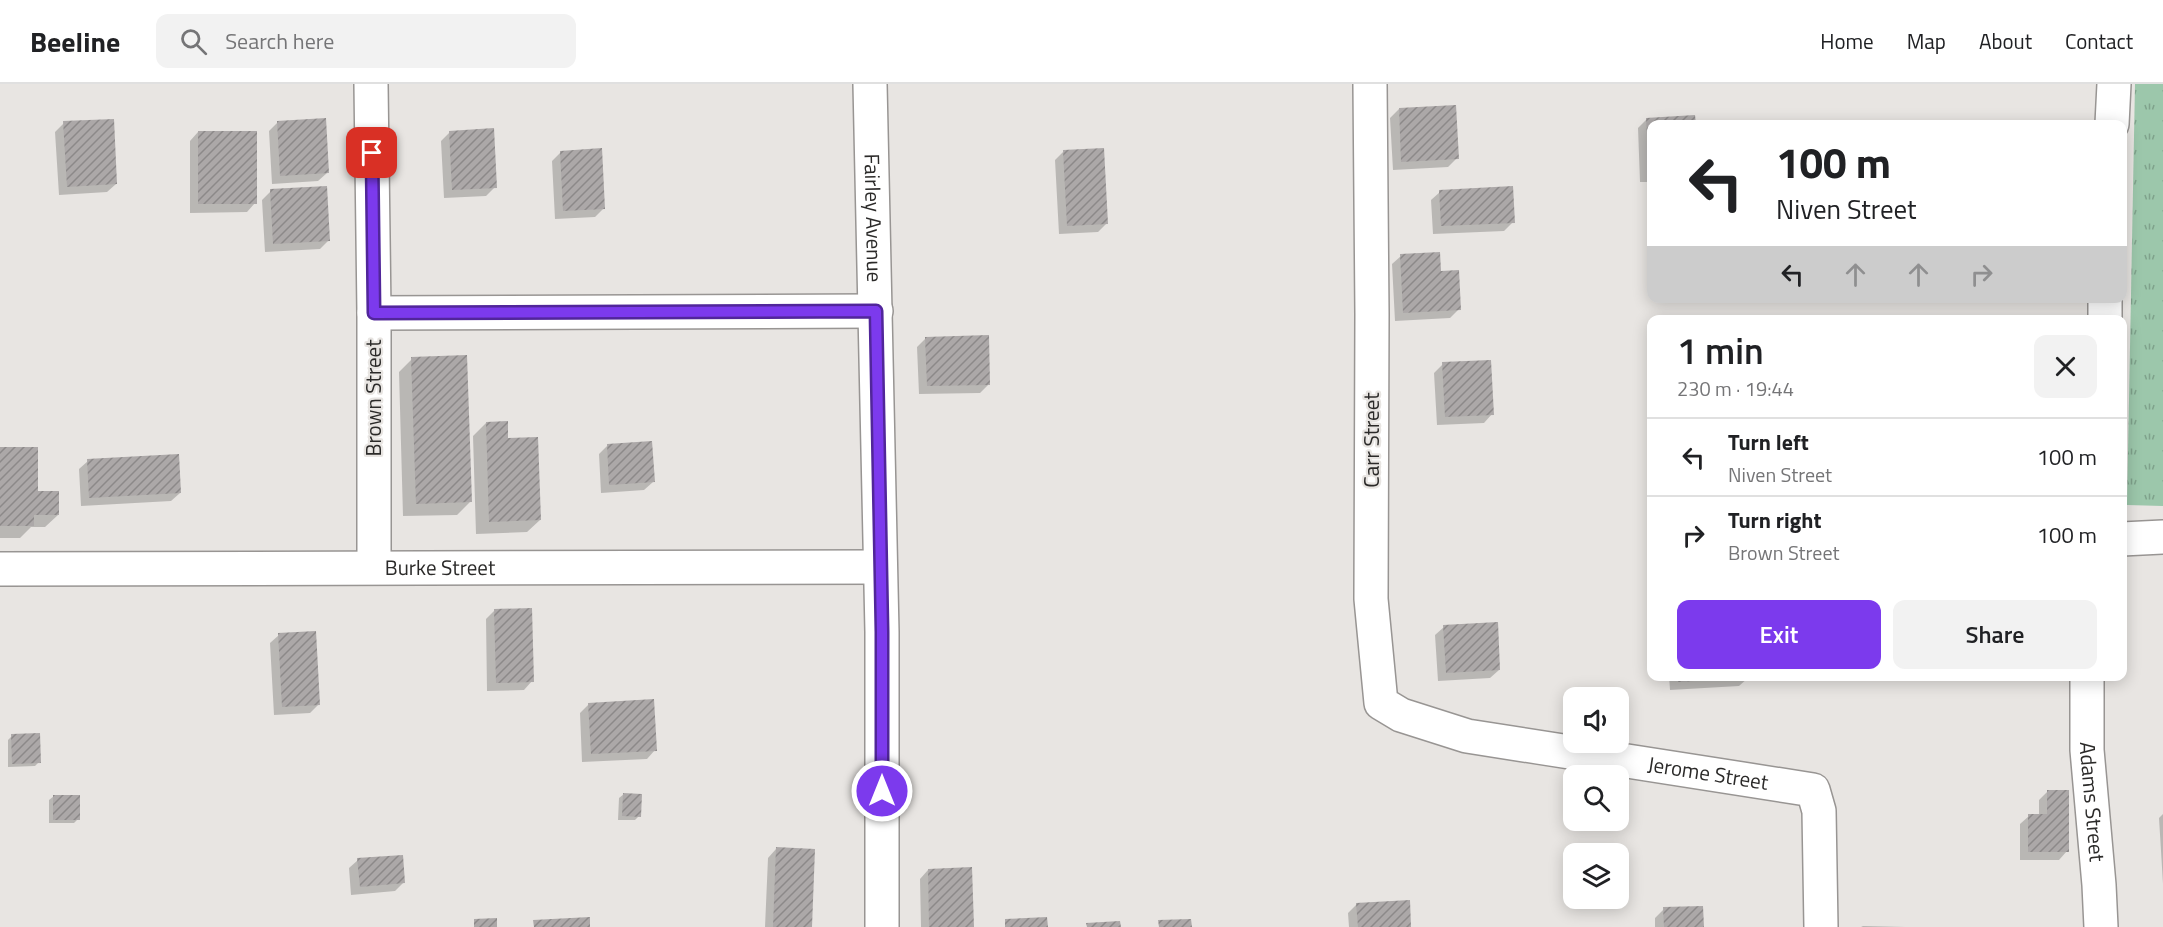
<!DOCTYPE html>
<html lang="en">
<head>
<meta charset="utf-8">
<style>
  body { margin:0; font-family:"Titillium Web",sans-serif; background:#f2f2f2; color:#202124; height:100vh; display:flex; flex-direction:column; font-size:22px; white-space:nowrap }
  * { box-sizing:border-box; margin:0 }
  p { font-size:20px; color:#757577 }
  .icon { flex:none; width:33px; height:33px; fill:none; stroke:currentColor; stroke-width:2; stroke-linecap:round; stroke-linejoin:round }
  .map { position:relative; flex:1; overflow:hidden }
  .sheet { position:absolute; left:1647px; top:231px; width:480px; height:366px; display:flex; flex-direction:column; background:#fff; border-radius:12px; box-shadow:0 3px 15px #0003 }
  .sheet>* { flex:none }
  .hud { position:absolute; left:1647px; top:36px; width:480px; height:183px; border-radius:12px; box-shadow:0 3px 15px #0003; background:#fff; color:#202124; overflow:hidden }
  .controls { position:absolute; left:1563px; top:603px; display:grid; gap:12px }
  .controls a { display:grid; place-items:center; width:66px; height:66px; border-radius:12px; background:#fff; box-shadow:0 3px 15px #0003; font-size:30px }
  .pin { position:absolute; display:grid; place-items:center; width:51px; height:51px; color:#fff; margin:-26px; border-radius:12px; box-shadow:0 3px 9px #0006 }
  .me { position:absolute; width:66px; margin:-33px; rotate:0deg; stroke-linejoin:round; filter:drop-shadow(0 0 4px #0008) }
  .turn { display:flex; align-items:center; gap:21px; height:126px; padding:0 30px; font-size:27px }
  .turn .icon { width:78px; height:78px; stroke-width:2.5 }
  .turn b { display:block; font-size:42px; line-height:51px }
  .lanes { display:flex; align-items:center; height:57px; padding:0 30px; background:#0003; justify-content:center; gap:30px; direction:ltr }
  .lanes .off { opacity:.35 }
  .round { display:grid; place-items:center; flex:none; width:63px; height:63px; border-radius:12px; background:#f2f2f2 }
  .headline { display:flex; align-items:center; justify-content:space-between; height:102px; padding:0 30px }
  h1 { font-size:36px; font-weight:600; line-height:45px }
  .action { display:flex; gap:12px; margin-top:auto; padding:12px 30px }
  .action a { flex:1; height:69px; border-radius:12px; background:#7c3aed; color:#fff; font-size:24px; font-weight:600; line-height:69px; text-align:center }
  .action a+a { background:#f2f2f2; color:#202124 }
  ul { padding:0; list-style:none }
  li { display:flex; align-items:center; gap:18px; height:78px; padding:0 30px; border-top:2px solid #e0e0e0 }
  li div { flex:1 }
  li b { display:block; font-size:22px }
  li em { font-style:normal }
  header { display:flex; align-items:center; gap:36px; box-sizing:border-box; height:84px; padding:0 30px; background:#fff; border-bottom:2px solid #e0e0e0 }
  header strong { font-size:28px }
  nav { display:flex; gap:33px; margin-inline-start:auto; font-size:21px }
  .search { width:420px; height:54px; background:#f2f2f2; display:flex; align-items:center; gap:15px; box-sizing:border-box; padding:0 21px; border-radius:12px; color:#757577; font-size:22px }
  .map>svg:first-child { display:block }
  .park { fill:url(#park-tufts) }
  .shadow { fill:#0003 }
  .building { fill:url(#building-hatch) }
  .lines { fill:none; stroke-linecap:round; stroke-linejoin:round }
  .street-casing { stroke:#989593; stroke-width:36 }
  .street { stroke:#fff; stroke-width:33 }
  .route-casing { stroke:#51269a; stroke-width:15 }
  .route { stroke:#7c3aed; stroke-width:10 }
  .labels { text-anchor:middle; stroke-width:4.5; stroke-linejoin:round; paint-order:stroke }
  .street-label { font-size:21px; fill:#2b2a29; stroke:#e8e5e2 }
</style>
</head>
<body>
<header>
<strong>Beeline</strong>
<div class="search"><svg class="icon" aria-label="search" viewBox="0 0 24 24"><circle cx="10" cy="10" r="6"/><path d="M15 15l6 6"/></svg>Search here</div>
<nav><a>Home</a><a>Map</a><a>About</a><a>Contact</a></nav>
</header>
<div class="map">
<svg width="2163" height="843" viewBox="0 0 2163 843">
  <defs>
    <pattern id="park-tufts" width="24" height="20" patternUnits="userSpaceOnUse" patternTransform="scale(1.5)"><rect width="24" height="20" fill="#9cc7ab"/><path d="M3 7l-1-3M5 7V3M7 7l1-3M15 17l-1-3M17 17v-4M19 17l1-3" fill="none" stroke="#7fa28b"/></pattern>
    <pattern id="building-hatch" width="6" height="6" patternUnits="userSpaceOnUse" patternTransform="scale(1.5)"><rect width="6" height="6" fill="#aca8a8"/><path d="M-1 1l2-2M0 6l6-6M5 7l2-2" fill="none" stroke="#8c8989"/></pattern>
  </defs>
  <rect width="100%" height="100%" fill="#e8e5e2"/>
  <!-- park -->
  <path class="park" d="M2135,0h28v422l-36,-1z"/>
  <!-- shadow -->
  <path class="shadow" d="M1399,25l58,49 -9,9 -55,3 -3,-52z
    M1694,33v7h-42v58h-12l-2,-54 8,-8z
    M278,38l49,51 -9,8 -46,3 -3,-53z
    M64,39l52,61 -9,8 -48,3 -4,-63z
    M198,48l57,71 -8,9 -57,1v-72z
    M450,48l45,55 -9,9 -42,2 -3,-57z
    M1064,67l43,72 -9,9 -39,2 -4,-74z
    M561,68l43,56 -9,9 -40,2 -3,-58z
    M271,107l57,50 -8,8 -55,3 -3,-52z
    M1440,108l73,30 -9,9 -71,3 -2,-34z
    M1401,172l39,17 19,36 -9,9 -55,3 -3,-57z
    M926,254l63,46 -9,9 -61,1 -2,-47z
    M412,275l58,143 -13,13 -54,1 -4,-144z
    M1443,280l49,50 -8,9 -47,2 -3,-52z
    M486,339l21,17 33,80 -13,12 -51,2 -3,-98z
    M608,361l45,37 -9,8 -43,3 -2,-39z
    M0,365l58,66 -13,12h-14l-11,11h-20z
    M88,377l92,32 -9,8 -90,5 -2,-37z
    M494,527l38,70 -8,9 -37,1 -1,-72z
    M1444,543l55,43 -9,8 -52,3 -3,-46z
    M279,551l40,69 -9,9 -36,2 -4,-72z
    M1669,592h79v2l-9,8 -69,4z
    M589,620l66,46 -8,9 -65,3 -2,-49z
    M12,652l27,26 -4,4 -27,1v-27z
    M2048,707l19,60 -8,9h-39v-36l9,-8h10v-16z
    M624,710l15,22 -4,4h-17l1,-22z
    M54,712l24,23 -4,4h-25v-23z
    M2163,730v70l-4,-66z
    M776,765l34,78h-45l3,-69z
    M358,776l46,22 -9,9 -44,4 -2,-27z
    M928,786l45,57h-52l-1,-48z
    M1357,820l53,23h-61l-1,-14z
    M1664,825l38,18h-47v-9z
    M1863,842l43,1h-45z"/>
  <!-- building -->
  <path class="building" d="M1456,21l3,54 -58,3 -2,-54z
    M1695,31l1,9h-44v50h-3l-3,-56z
    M326,34l3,55 -49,3 -3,-55z
    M114,35l3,65 -50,3 -4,-66z
    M494,44l3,60 -45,2 -3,-59z
    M198,47h59v73h-59z
    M602,64l3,61 -42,2 -3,-60z
    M1104,64l4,76 -41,2 -4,-76z
    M327,102l3,55 -57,3 -3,-55z
    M1513,102l2,37 -74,3 -2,-36z
    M1440,168l1,19 18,-1 2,40 -58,3 -3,-59z
    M989,251l1,50 -63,1 -2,-49z
    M467,271l5,147 -56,2 -5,-147z
    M1491,276l3,55 -49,2 -3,-55z
    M508,337v17l30,-1 3,83 -52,2 -3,-100z
    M652,357l3,41 -46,3 -2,-41z
    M0,363h38v44h21v24h-25v11h-34z
    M179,370l2,39 -92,5 -2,-39z
    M532,524l2,74 -38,1 -2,-74z
    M1498,538l2,48 -54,3 -3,-48z
    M316,547l4,74 -38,2 -4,-74z
    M1678,592h68v2l-68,4z
    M654,615l3,52 -66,3 -3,-51z
    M40,649l1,30 -29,1 -1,-30z
    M2047,706h22v62h-41v-38h19z
    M623,709l19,1 -1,23 -19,-1z
    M53,711h27v25h-27z
    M776,763l39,2 -3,78h-39z
    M403,771l2,28 -45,4 -3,-29z
    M972,783l2,60h-45l-1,-58z
    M1410,816l1,27h-53l-2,-24z
    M1703,822l1,21h-40l-1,-20z
    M590,833v10h-56l-1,-7z
    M1047,833l1,10h-43v-8z
    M497,834v9h-23v-8z
    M1191,835l1,8h-33l-1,-7z
    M1120,837l1,6h-34l-1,-4z"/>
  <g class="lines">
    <defs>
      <g id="street">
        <path d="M371,0l3,229v254"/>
        <path id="s1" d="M870,0l12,548v295"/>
        <path id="s2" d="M1370,0l2,230 -1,285 10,104 20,12 66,21 346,54 6,21 2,116"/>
        <path d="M2112,40l2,-40"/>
        <path d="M374,229l502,-2"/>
        <path d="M2105,236v-22"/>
        <path d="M2122,455l41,-2"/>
        <path id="s3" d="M0,485l880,-2"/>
        <path id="s4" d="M2087,592v74l12,135 2,42"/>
      </g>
    </defs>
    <!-- street casing -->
    <use href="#street" class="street-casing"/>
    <!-- street -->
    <use href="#street" class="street"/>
  </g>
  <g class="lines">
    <defs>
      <path id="route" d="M372,69l2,160 502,-2 6,321v159"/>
    </defs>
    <!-- route casing -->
    <use href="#route" class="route-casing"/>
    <!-- route -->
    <use href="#route" class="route"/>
  </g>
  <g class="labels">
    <!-- street labels -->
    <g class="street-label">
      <text dy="7" stroke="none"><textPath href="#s1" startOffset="134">Fairley Avenue</textPath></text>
      <text transform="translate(374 314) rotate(-90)" y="7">Brown Street</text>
      <text transform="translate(1372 356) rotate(-90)" y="7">Carr Street</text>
      <text dy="7" stroke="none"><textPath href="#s3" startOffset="440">Burke Street</textPath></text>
      <text dy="7" stroke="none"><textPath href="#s2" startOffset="956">Jerome Street</textPath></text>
      <text dy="7" stroke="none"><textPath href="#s4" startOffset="126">Adams Street</textPath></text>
    </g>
  </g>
</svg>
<div class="controls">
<a><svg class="icon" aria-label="sound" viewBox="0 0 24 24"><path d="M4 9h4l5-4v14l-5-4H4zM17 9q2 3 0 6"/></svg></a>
<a><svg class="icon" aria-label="search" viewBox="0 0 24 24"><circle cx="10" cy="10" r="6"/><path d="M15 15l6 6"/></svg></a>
<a><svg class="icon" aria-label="layers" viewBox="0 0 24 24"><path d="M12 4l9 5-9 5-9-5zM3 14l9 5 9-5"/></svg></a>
</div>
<div class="pin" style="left:372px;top:69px;background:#d93025"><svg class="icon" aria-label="arrive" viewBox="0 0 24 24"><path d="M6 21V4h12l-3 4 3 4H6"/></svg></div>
<svg class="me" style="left:882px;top:707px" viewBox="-20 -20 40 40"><circle r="17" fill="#7c3aed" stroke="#fff" stroke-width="3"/><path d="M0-11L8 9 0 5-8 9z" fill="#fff"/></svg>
<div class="hud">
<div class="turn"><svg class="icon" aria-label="left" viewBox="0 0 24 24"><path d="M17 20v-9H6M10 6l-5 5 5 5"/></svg><div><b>100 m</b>Niven Street</div></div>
<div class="lanes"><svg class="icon" aria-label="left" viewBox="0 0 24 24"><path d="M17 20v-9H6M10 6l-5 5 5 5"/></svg><svg class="icon off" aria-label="ahead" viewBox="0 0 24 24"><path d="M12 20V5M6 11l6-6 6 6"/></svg><svg class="icon off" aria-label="ahead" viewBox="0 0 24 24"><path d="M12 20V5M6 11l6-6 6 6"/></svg><svg class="icon off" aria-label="right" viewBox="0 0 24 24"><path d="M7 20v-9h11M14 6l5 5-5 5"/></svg></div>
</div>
<section class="sheet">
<div class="headline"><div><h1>1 min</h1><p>230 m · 19:44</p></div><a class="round"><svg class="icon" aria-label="close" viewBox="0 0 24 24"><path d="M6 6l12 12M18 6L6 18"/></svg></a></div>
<ul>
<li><svg class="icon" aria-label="left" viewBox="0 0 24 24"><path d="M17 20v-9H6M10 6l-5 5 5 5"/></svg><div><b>Turn left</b><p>Niven Street</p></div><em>100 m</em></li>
<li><svg class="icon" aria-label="right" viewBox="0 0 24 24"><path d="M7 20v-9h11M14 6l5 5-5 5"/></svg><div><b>Turn right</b><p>Brown Street</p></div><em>100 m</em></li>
</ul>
<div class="action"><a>Exit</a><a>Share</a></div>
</section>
</div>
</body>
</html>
